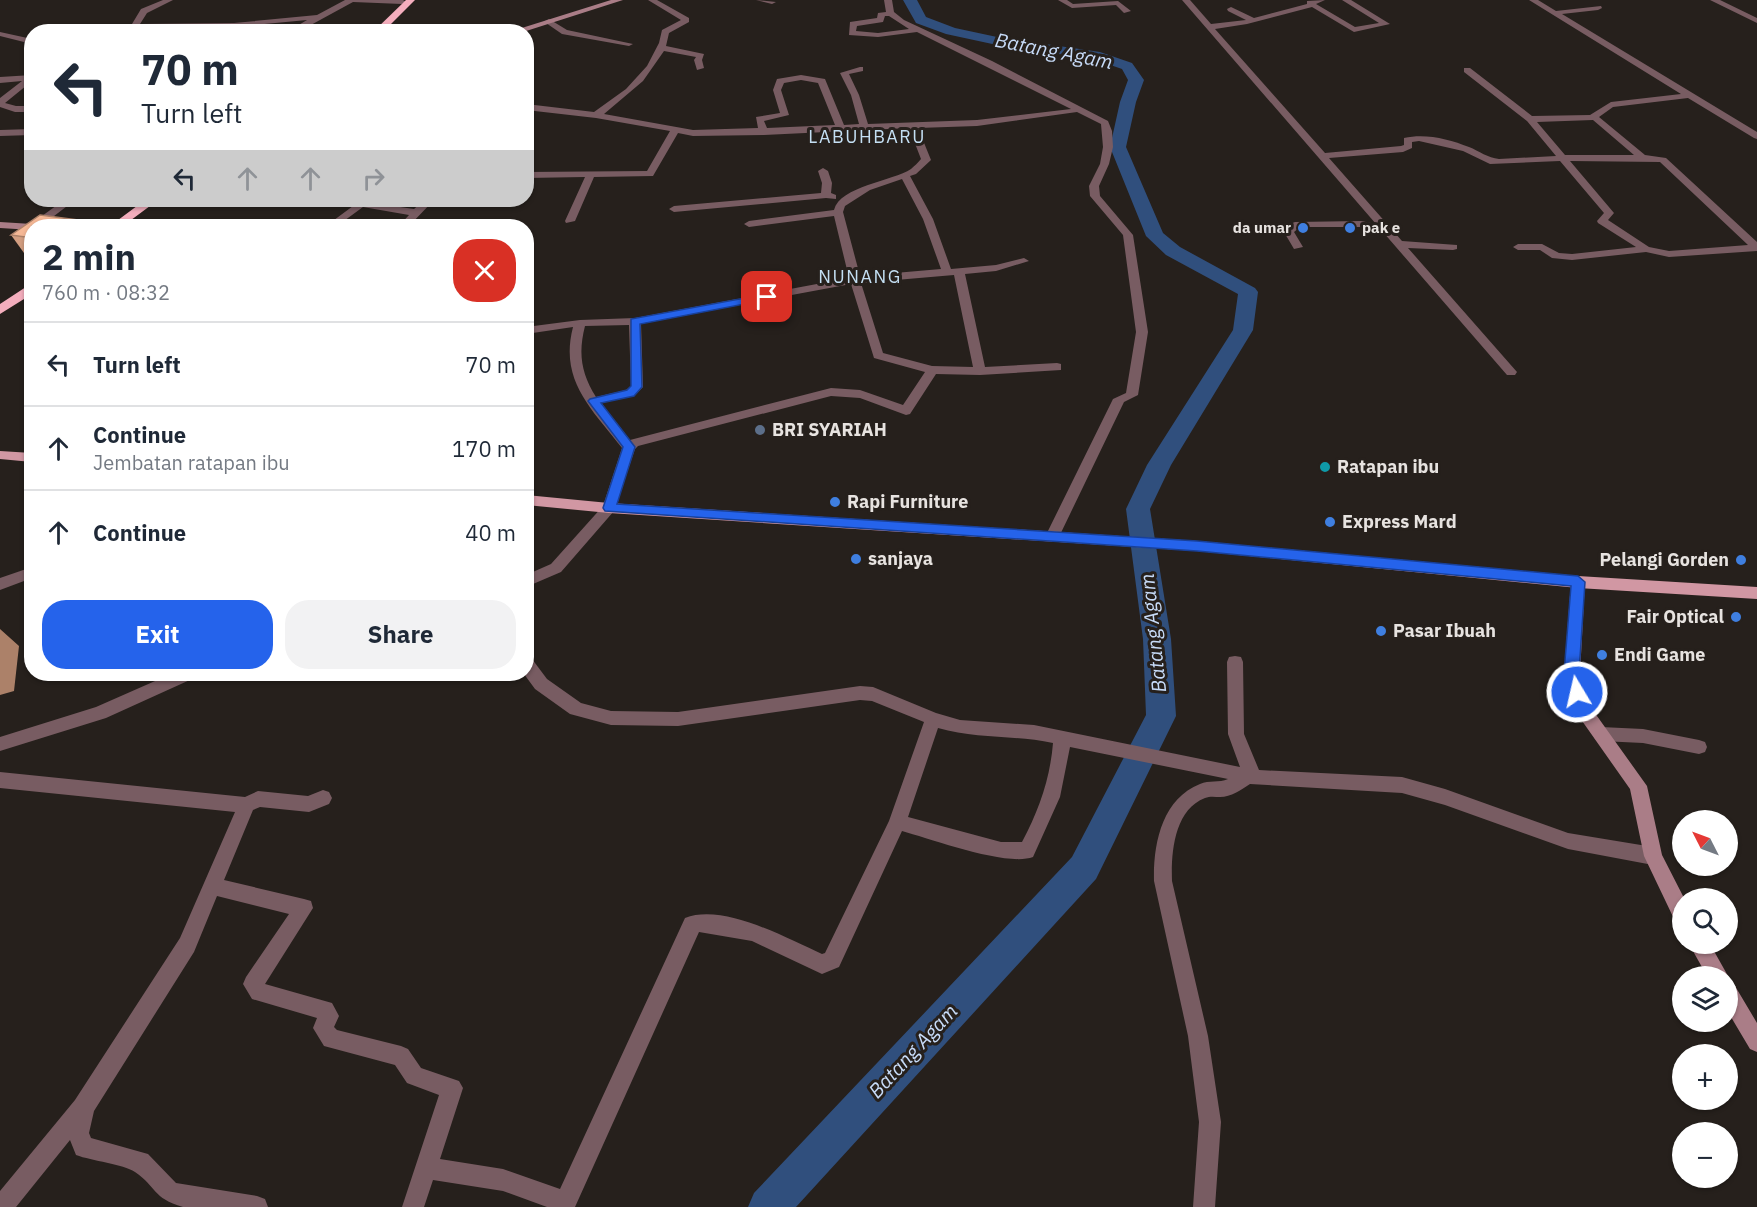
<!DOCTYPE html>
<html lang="en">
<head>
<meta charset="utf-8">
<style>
  body { margin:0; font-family:"IBM Plex Sans",sans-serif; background:#f2f2f3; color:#1f2937; height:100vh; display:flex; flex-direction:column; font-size:22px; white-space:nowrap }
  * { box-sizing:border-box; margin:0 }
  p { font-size:20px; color:#747a83 }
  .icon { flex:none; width:33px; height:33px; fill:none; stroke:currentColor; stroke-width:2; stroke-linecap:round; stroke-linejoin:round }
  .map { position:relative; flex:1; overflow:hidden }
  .drawer { position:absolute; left:24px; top:219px; width:510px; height:462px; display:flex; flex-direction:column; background:#fff; border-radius:24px; box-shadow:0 2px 4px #0004 }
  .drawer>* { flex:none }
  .banner { position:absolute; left:24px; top:24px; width:510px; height:183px; border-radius:24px; box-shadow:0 2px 4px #0004; background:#fff; color:#1f2937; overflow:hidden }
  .needle { width:39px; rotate:312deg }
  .buttons { position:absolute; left:1672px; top:810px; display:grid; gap:12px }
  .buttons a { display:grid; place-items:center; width:66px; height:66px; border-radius:50%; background:#fff; box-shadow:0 2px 4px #0004; font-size:30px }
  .pin { position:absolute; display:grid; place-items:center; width:51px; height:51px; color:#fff; margin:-26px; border-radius:12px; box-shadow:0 3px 9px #0006 }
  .me { position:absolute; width:66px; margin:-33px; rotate:351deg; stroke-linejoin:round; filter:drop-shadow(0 0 4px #0008) }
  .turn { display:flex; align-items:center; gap:21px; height:126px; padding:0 18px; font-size:27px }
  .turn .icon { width:78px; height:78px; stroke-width:2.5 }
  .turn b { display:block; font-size:42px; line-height:51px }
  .lanes { display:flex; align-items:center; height:57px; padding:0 18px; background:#0003; justify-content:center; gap:30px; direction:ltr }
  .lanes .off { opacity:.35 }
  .round { display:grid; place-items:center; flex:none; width:63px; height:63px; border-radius:24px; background:#f2f2f3 }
  .head { display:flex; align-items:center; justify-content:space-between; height:102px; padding:0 18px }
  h1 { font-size:36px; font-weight:800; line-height:45px }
  .cta { display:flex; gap:12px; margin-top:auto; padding:12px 18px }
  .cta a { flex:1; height:69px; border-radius:24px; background:#2563eb; color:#fff; font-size:24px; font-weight:800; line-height:69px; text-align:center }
  .cta a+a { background:#f2f2f3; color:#1f2937 }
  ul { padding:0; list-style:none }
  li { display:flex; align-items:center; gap:18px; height:84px; padding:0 18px; border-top:2px solid #e0e1e3 }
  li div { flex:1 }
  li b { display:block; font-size:22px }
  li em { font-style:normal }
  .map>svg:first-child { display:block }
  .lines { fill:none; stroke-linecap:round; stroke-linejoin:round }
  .river { fill:#304f7d; fill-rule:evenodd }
  .street { fill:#785c62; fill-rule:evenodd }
  .secondary { fill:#aa7d87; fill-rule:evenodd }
  .primary { fill:#d197a3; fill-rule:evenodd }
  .highway { fill:#f4aebd; fill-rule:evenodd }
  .wall { fill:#d39e81 }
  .shaded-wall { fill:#ac8169 }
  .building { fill:#f5b896; stroke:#ac8169; stroke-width:1.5 }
  .route { fill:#2563eb; stroke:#184099; stroke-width:1.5 }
  .shop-dot { fill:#3f7fe0; stroke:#26201c; stroke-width:2 }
  .service-dot { fill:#5c6f8a; stroke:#26201c; stroke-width:2 }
  .culture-dot { fill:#0f9aa8; stroke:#26201c; stroke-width:2 }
  .labels { text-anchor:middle; stroke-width:6; stroke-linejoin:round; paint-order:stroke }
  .far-poi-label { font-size:15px; font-weight:bold; fill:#e7e3e0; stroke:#26201c; text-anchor:end }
  .far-quarter-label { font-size:18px; letter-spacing:1.5px; fill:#c4dff3; stroke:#26201c }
  .poi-label { font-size:18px; font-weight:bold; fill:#e7e3e0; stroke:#26201c; text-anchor:start }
  .water-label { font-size:20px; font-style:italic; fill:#c7dbf8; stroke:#26201c }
</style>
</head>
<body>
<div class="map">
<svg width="1757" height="1207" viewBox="0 0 1757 1207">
  <rect width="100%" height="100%" fill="#26201c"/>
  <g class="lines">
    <!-- river -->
    <path class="river" d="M903,0h14l9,17 29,11 42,9 103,15 32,11 12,17 -8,22 -10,45 37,86 17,14 75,41 3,4 -5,38 -82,135 -21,44 21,130 5,77 -80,163 -300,328h-48l6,-14 318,-336 74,-142 -3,-76 -17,-130 21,-44 86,-135 5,-36 -72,-39 -20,-19 -36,-89 10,-45 8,-22 -6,-11 -29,-10 -96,-14 -51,-11 -30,-11z"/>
    <!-- street -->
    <path class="street" d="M163,0h10l-26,13 -7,11 94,-1 83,-8 28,-15h58l3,2 -4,2 -49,-2 -55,30h-11l20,-12 -73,7 -152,5 16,-7 34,-1 9,-15z
      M648,0h9l32,18v4l-20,11 -3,13 38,8 -2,6 2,8 -7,2 -3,-10 2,-3 -32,-6 -21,30 -39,33 89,16 65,-2 -2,-11 24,-4 -7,-23 4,-11 24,-4 24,4 19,46 15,-1 -8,-29 -11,-22 20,-6h3v4l-14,3 10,21 9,29 109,-4 94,-11 -154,-77 -39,5 -29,-2 1,-13 27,-4 1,-5 8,-1 -2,-12h8l2,12 10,8 88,41 116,60 4,10 1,16 -4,17 -10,22 1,10 33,39 15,97 -10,63 -14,7 -67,139 -5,1 -7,-5 68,-138 13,-6 10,-61 -13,-97 -33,-39 -1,-10 11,-22 3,-17 -2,-23 -24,-12 -100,14 -59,2 13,32 -15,14 -6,2 23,43 18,50 45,-4 28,-7 5,3 -33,10 -31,3 20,93 72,-4 4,1v6l-81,5 -44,-1 -26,40 -4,1 -46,-17 -29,-2 -193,50 -3,3 -21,62 -53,61 -35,15v-12l25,-11 52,-58 19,-58c-30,-39 -63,-67 -49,-121l-47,7v-7l54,-7 55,-2 214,-40 -15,-62 -85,11 -5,-3 5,-3 85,-11c6,-24 59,-29 77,-41 3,-3 7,-6 10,-10l-12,-31 -145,7 -71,1 -15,-3 -25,43 -59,1 -19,44 -9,2 -1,-2 20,-44 -59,1v-6l121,-1 23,-40 -74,-13 -70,-8v-6l68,8 32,-23 21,-23 12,-23 3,-13 19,-10zM885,16h4l20,13 -31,4 -22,-2 1,-5 26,-4zM801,80l17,3 17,42 -68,3 -3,-7 25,-6 -8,-25 3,-7zM902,179l21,40 18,50 -81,7 -17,-64 2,-6 25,-16zM954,275l19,92 -41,-1 -49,-13 -22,-70zM851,284l23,74 51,14 -22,33 -43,-15 -29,-2 -201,52 -29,-37 33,-7 9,-9 -2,-64zM629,325l2,61 -5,4 -30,7c-15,-24 -18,-44 -11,-71z
      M756,0l20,2 -4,2z
      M1058,0h9l6,4 45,-3 13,10 -7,2 -8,-8 -44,3z
      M1182,0h8l21,24 35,-4 -18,-9 -1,-2 4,-2 23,11 53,-14v-3l18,-1 -9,4 39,23 24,-4 -37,-23h9l39,24 -36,8 -42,-25 -65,17 -32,5 110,124 76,-7 3,-1v-7c21,-5 45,1 65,9 10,4 19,11 30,12l57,-3 -29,-35 -63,-49v-4h6l62,48 58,-1 21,-13 70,-8 -152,-94h9l18,11 45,-5 1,2 -4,2 -36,4 195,118v7l-3,-1 -66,-40 -75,9 -14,10 46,38 21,3 91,84v9l-88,6 -23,-5 -74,8 -20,-2 -12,-8h-22l-5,-3 5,-3h24l17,9 13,1 64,-7 -38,-24 -1,-2 7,-8 -44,-52 -70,3 -27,-13 -44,-10 -7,1v6l-9,4 -74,6 73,83 55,4v4l-4,1 -45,-2 109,124 -2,3h-8l-124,-143 -22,-5h-61l-6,5 9,15 -9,2 -10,-17 3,-7 8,-3 66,-1 15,3zM1593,120l41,35h-69l-28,-33zM1570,161l90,1 88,83 -79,6 -20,-4 -41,-27 6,-7z
      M1710,0h10l37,18v5z
      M549,19l18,11 66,14 -4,2 -67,-12 -16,-11 -1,-2z
      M0,32l32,7v5l-32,-8z
      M32,75v6l-27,22 11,3h16v6h-17l-15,-5v-9l22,-17 -22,2v-6z
      M32,129v6l-32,1v-6z
      M823,168l5,3 4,12 -1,10 5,2v4l-10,-1 -152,14 -5,-3 5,-3 147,-13 1,-10 -4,-12z
      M64,200h11l-34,26 -10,2v-4z
      M333,200h19l62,9 10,-9h10l-25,26h-10l10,-11 -46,-8 -26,19h-11l27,-20z
      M133,223l5,3h-11l1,-2z
      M32,567v11l-32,12v-12z
      M1235,656l6,1 2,5 1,72 15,36 143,7 43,12 123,44 85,14 6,3 3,6 -3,6 -6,3 -85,-16 -123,-44 -43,-12 -152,-9c-9,6 -19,13 -30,13 -5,0 -10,-1 -15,1 -31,12 -34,55 -33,83l36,155 13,86 -6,85h-22l6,-85 -11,-86 -34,-155c-1,-37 8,-82 46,-97 9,-4 19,-1 28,-5l-158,-32 -10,50 -27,60c-26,10 -102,-18 -131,-26l-63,136 -17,7 -70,-33 -53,-9 -124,275h-28l-44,-16 -70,-11 -9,27h-22l37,-112 -32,-12 -12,-18 -71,-19 -11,-18 4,-10 -65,-19 -9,-15 3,-7 43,-63 -72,-18 -23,56 -100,159 -5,22 2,5 57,16 28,29 81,13 8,3 3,8h-85c-31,-9 -26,-20 -48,-35 -12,-8 -43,-11 -59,-17l-6,-15 -54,67h-16v-16l75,-91 105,-162 55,-126 -235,-24v-16l245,25 13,-6 50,5 15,-6 6,2 3,6 -3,6 -20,8 -49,-5 -7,3 -29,70 80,19 7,2 2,7 -48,76 67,19 7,13 -5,11 3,3 64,16 7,3 13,19 38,13 4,7 -23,71 63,10 57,20 125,-271c39,-15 101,20 137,36l3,-1 64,-132 35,-99 -52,-21 -12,-1 -182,26 -67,-1 -41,-11 -35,-25 -11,-15h2v-16l6,1 15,20 34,24 30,8 67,1 182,-26 13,1 63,26 24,7 74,5 206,42 -12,-33 -1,-72 2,-5zM938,728c38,11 77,7 115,15 -3,36 -14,67 -31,99h-21l-93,-25z
      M171,674h23l-2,5 -86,39 -106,33v-14l96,-30z
      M1601,727l42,2 56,11 6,2 2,5 -2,5 -6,2 -56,-11 -42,-2 -6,-2 -2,-5 2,-5z"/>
    <!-- secondary -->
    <path class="secondary" d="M611,0h12l-100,32h-14z
      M0,222l32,2 5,2h-5v4l-32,-2z
      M1578,576l5,2 2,4 -5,91 5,19 7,17 55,77 15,69 22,43 -1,27 -7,-2 -32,-67 -14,-67 -50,-71 -11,-26 -5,-19 7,-91 2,-4z
      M1689,944h21l18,32h-21z
      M1728,983l7,3 22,37v29l-7,-3 -22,-37z"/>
    <!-- primary -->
    <path class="primary" d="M0,451l32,2v9l-32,-3z
      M526,495l83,8 588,38 381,35 179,11v12l-179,-11 -381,-37 -588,-38 -83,-8z"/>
    <!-- highway -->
    <path class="highway" d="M406,0h9l-32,32h-10z
      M145,200h13l-35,26h-13z
      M32,283v11l-32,20v-10z"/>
  </g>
  <!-- wall -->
  <path class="wall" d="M32,226v28l-8,-1 -13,-18z"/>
  <!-- shaded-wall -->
  <path class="shaded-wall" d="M78,220l5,6h-15z
    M0,629l19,17 -5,45 -14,4z"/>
  <!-- building -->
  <path class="building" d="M40,215l38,5 -10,6h-36v12l-21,-3z"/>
  <!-- route -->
  <path class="route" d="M767,294l3,1v4l-130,25 2,63 -8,9 -33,7 34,44 -18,57 580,37 381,35 7,6 -6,91 5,19 -2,5h-10l-8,-24 7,-87 -374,-35 -592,-40 -2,-3 20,-61 -35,-46 2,-2 37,-9 4,-4v-67z"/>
  <!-- markers -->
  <g class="shop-dot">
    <circle cx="1303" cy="228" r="6"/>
    <circle cx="1350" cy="228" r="6"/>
    <circle cx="835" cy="502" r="6"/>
    <circle cx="1330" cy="522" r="6"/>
    <circle cx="856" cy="559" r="6"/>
    <circle cx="1741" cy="560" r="6"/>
    <circle cx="1736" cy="617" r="6"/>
    <circle cx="1381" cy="631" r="6"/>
    <circle cx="1602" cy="655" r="6"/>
  </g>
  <circle class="service-dot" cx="760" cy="430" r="6"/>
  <circle class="culture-dot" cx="1325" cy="467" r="6"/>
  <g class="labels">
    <!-- far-poi labels -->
    <g class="far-poi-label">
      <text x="1291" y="233">da umar</text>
      <text x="1362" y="233" text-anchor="start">pak e</text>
    </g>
    <!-- far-quarter labels -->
    <g class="far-quarter-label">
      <text x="867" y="143">LABUHBARU</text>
      <text x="860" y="283">NUNANG</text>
    </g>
    <!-- poi labels -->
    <g class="poi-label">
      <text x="772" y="436">BRI SYARIAH</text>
      <text x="1337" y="473">Ratapan ibu</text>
      <text x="847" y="508">Rapi Furniture</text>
      <text x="1342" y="528">Express Mard</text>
      <text x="868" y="565">sanjaya</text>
      <text x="1729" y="566" text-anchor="end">Pelangi Gorden</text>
      <text x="1724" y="623" text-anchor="end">Fair Optical</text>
      <text x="1393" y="637">Pasar Ibuah</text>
      <text x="1614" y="661">Endi Game</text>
    </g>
    <!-- water labels -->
    <g class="water-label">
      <text transform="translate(1054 51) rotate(11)" y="7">Batang Agam</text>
      <text transform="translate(1153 633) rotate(-96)" y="7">Batang Agam</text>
      <text transform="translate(913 1051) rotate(-47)" y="7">Batang Agam</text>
    </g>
  </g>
</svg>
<div class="buttons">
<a><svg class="needle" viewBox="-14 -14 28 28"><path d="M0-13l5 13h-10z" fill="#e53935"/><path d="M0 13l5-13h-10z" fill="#747a83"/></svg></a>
<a><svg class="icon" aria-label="search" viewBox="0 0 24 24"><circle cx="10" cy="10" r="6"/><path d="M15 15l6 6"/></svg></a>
<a><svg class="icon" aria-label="layers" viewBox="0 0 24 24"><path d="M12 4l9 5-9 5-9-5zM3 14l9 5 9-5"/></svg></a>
<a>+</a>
<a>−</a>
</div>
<div class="pin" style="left:767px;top:297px;background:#d93025"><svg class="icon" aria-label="arrive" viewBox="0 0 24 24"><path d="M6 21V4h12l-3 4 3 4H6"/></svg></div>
<svg class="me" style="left:1577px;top:692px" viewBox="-20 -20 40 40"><circle r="17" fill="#2563eb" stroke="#fff" stroke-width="3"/><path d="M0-11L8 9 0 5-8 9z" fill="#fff"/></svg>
<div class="banner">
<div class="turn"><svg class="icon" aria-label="left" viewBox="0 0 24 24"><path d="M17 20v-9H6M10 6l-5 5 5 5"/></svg><div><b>70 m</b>Turn left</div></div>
<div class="lanes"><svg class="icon" aria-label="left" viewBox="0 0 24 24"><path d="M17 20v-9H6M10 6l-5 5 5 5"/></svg><svg class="icon off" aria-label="ahead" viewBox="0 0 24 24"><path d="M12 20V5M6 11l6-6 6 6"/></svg><svg class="icon off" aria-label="ahead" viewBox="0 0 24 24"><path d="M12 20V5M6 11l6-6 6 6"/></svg><svg class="icon off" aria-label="right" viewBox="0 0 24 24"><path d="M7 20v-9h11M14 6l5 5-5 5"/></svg></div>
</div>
<section class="drawer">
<div class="head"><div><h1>2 min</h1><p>760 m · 08:32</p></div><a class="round" style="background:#d93025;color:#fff"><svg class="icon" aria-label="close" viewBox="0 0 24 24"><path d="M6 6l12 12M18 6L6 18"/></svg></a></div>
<ul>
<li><svg class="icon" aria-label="left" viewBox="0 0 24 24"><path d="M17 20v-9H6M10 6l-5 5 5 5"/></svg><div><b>Turn left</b></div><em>70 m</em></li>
<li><svg class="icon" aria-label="ahead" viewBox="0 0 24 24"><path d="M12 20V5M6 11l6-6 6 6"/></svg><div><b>Continue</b><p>Jembatan ratapan ibu</p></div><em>170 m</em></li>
<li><svg class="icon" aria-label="ahead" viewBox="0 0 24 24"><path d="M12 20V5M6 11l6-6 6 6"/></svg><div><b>Continue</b></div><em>40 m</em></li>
</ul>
<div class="cta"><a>Exit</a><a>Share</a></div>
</section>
</div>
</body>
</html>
